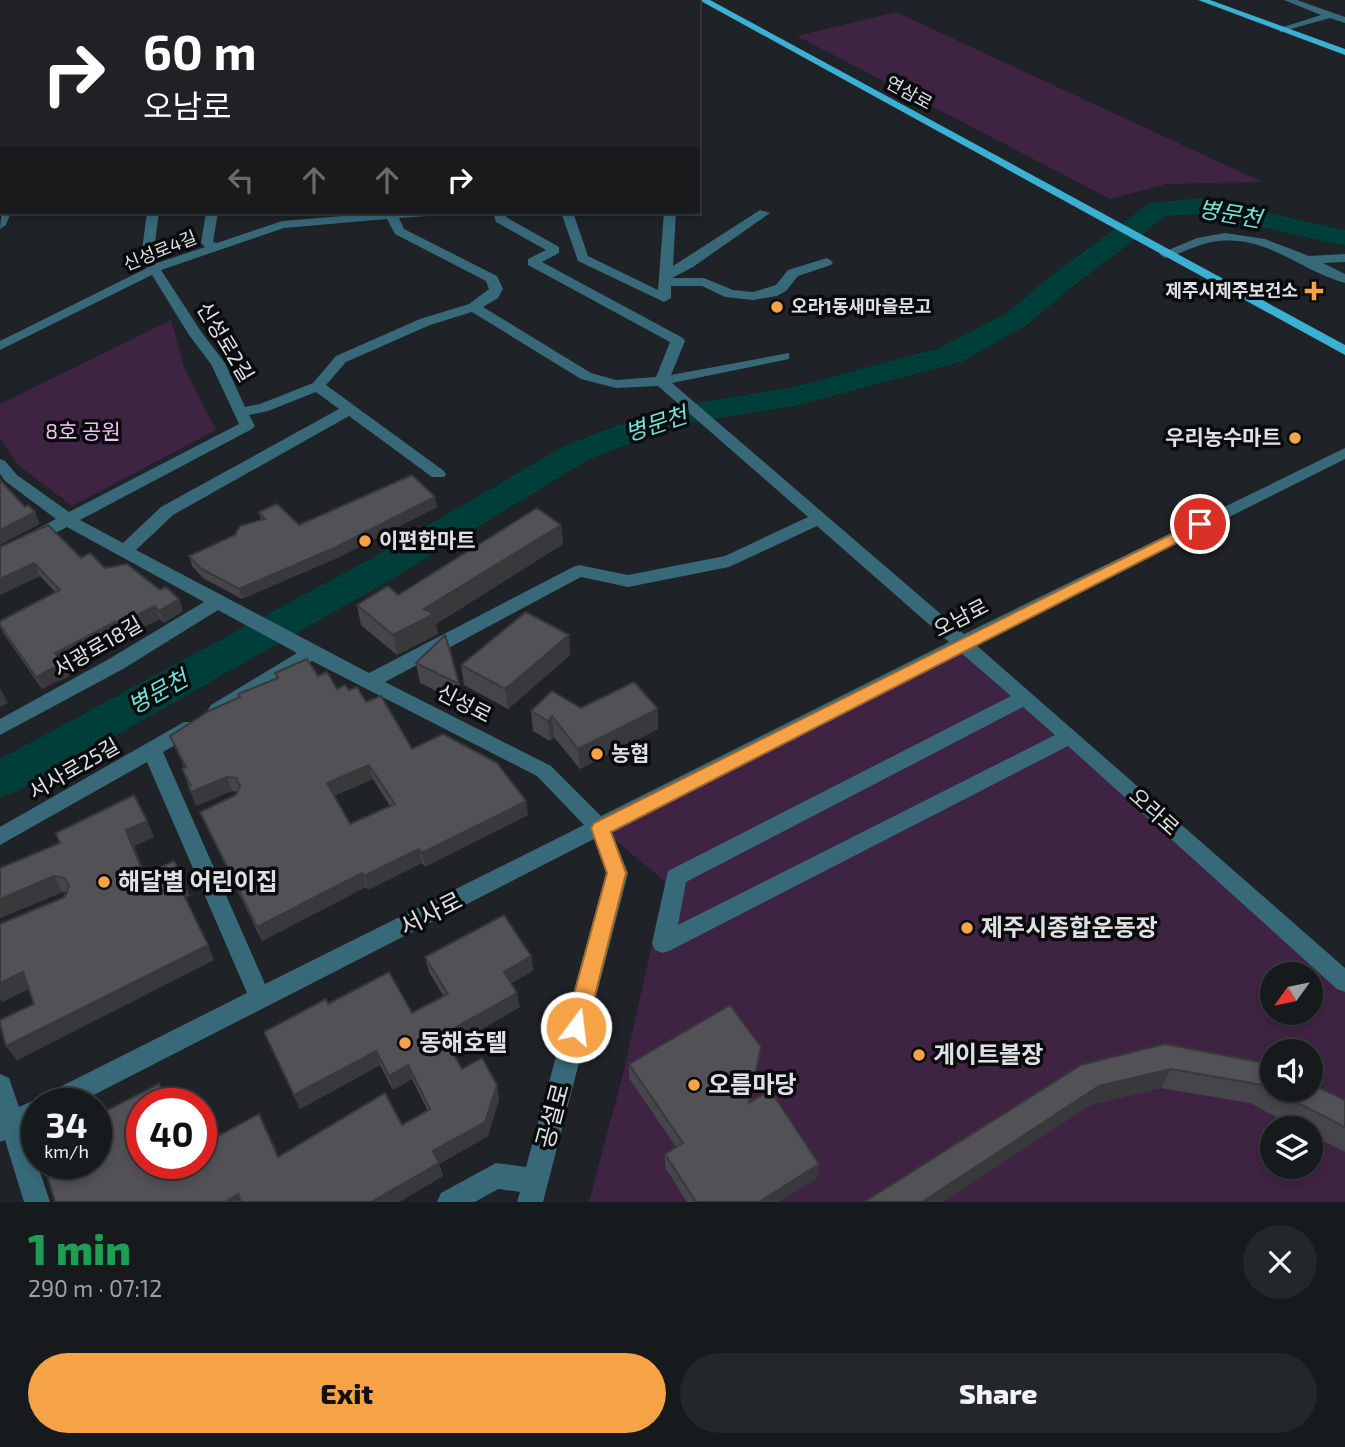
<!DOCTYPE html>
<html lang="en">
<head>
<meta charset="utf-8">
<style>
  body { margin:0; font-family:"Exo 2","Noto Sans KR",sans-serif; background:#242729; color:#f1f3f6; height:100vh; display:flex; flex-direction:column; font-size:26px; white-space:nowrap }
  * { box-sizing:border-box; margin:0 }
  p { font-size:23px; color:#9ea1a3 }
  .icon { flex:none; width:38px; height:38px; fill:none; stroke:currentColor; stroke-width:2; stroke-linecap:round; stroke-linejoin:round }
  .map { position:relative; height:1202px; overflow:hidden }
  .panel { display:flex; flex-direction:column; background:#171a1c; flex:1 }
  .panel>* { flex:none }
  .banner { position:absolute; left:0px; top:0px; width:700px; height:214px; box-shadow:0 4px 10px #0003,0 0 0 2px #36383b; background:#202124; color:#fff; overflow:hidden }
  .needle { width:46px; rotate:237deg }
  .controls { position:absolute; left:1260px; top:962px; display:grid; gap:14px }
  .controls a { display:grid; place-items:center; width:63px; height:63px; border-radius:50%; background:#171a1c; box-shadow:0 4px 10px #0003,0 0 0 2px #36383b; font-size:35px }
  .speed { position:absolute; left:21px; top:1088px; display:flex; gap:14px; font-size:35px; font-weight:700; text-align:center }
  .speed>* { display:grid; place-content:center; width:91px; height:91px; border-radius:50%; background:#171a1c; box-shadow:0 4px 10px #0003,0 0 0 2px #36383b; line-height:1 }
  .speed small { font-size:18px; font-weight:400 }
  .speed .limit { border:10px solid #d22; background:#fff; color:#111 }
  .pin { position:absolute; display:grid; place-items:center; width:60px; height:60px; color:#fff; margin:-30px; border:4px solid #fff; border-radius:50%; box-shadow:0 2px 7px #0007 }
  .me { position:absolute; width:77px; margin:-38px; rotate:15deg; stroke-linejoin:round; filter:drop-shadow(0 0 5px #0008) }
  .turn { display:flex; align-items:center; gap:24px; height:147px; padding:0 28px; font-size:32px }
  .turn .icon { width:91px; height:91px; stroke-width:2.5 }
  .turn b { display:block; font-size:49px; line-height:60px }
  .lanes { display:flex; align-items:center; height:66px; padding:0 28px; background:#0003; justify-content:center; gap:35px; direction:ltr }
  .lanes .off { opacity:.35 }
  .round { display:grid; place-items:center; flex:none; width:74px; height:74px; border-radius:37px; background:#242729 }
  .overview { display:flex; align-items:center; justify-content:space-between; height:119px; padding:0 28px }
  h1 { font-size:42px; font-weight:800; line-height:52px; color:#1e9e55 }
  .button { display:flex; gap:14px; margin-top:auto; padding:14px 28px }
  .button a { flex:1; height:80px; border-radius:42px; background:#f6a247; color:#111; font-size:28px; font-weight:800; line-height:80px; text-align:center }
  .button a+a { background:#242729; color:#f1f3f6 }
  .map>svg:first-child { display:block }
  .green { fill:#3f2342; fill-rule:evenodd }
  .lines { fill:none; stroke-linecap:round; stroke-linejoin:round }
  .river { fill:#003e3a; fill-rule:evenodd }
  .minor { fill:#376979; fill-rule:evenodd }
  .major { fill:#3cb0d2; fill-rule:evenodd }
  .wall { fill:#46464a; fill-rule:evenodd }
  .shaded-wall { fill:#39393c }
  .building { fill:#515156; stroke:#39393c; stroke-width:2; fill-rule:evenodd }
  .route { fill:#f6a247; stroke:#a0692e; stroke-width:2 }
  .poi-dot { fill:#f6a247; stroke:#0a0b0d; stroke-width:2.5 }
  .labels { text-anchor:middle; stroke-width:7; stroke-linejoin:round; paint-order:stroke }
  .far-street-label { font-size:18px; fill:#dee0e3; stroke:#0a0b0d }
  .far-poi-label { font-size:18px; font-weight:bold; fill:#dee0e3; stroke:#0a0b0d; text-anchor:end }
  .street-label { font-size:21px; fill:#dee0e3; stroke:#0a0b0d }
  .park-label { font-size:21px; fill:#f4bdfa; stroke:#0a0b0d }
  .poi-label { font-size:21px; font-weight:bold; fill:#dee0e3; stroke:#0a0b0d; text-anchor:start }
  .water-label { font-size:23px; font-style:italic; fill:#75e2d8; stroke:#0a0b0d }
  .near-poi-label { font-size:24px; font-weight:bold; fill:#dee0e3; stroke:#0a0b0d; text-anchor:start }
  .near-street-label { font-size:24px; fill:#dee0e3; stroke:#0a0b0d }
</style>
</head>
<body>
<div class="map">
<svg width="1345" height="1202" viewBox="0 0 1345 1202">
  <rect width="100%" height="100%" fill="#1f2226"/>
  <!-- green -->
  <path class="green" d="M896,12l366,170 -96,2 -56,15 -313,-163z
    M171,320l13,47 32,63 -144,76 -54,-41 -18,-26v-35z
    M960,644l385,345v213h-756l34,-128 43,-192 -66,-54zM1272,975h39v38h-39zM1272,1052h39v38h-39zM1272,1129h39v38h-39z"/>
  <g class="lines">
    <!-- river -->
    <path class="river" d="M1201,198l144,32v16l-144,-32 -35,2 -98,74 -41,35 -66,37 -166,44 -117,19 -90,35 -194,118 -378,214 -16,5v-38l368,-199 196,-114 95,-37 135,-22 145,-39 68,-35 41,-35 102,-75z"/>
    <!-- minor -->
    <path class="minor" d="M66,0h17l1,2h-17z
      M285,0h33l-34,2z
      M578,0h8l1,2h-9z
      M684,0h8v2h-8z
      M1284,0h13l48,17v6l-15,-5 -50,14v-4l41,-13z
      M0,16l2,1v6l-2,-1z
      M0,76h2v6h-2z
      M0,113h2v6h-2z
      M0,142h2l-2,7z
      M2,209v3h9l-5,13 -6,4z
      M760,210l10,3 -77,54 -21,11h32l29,12 20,2 23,-7 12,-15 39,-12 6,4 -2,3 -33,11 -12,15 -9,5 -24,4 -28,-3 -23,-11h-31v12l-7,4 -86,-41 -17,-49h12l15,44 70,34 6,-78h12l-3,54z
      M147,212h12l-6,46 4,5 48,-16 -4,-4 5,-31h12l-5,30 4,1 65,-22 108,-9h43l-6,4 -28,2 5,11 93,47 6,13 -5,9 -15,9 108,66 25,7 40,-3 14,-35 -142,-77v-6l18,-9 -50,-28 -3,-10h12l1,5 53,30v6l-17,9 141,76 2,3 -14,34 118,-22v6l-117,24 292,251 381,-186v11l-370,185 370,324v24l-8,-3 -269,-243 -397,204 -8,3 -8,-3 -3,-7 16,-72 343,-175 -51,-44 -349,178 17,43 -85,329h-26l3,-10 -22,-3 -23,13h-38l4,-9 55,-30 30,4 80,-294 -12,-34 -518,265h-39v20l-11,6 24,72h-26l-19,-62 -5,2v-68l9,4 10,29 18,-8 3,1 2,-4 205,-103 -100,-231 -147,83v-18l184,-105h14l3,5 -3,5 -35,20 102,232 319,-159 -47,-49 -225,-115 -87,54h-14l-3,-5 3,-5 86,-52 -79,-43 -95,59 -123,66v-16l109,-60 95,-57 -137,-75 -67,34v-13l56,-29 -51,-38 -5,-7v-15l5,2 12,14 52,37 170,-88 -28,-60 -22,-29 -37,-60 -152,75v-9l147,-73 -6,-10zM387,219l8,15 91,47 3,8 -20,15 -49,15 -84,37 -23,27 -53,21 -15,3 -20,-44 -23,-30 -41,-63 123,-42zM472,312l109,67 35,9 42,-2 150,131 -83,39 -97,19 -49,-10 -6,2 -204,106 -233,-123 37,-35 176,-99 83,61h12l2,-3 -2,-3 -118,-86 20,-23 84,-37zM316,392l23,17 -178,98 -38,36 -43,-23 172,-91 3,-3 -6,-11 19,-4zM817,526l132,116 -348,174 -50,-50 -166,-84 196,-105 47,10 101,-20zM1023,707l32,28 -377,190 8,-43z
      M1225,233l40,6 44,17 36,-2v8l-22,1 22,11v9c-47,-13 -79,-50 -133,-41 -17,3 -31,12 -47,16l-6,-4 38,-16z"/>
    <!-- major -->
    <path class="major" d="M699,0h11l635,345v10z
      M1198,0h12l135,49v6z"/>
  </g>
  <!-- wall -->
  <path class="wall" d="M437,507l-100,51 -95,41 -39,-21 -11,-12 -3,-10 46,-21 26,-15 -2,-8 40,13z
    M561,525l2,19 -127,80 2,10 -41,21 -36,-30 -4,-20 41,-10z
    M0,547l81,11 79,32 19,9 4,12 -19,12 -4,-4 -38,18 -2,-2 -57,29 6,12 -27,13 -38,-55 -4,-7v-6l55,-29 -15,-16 -40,19z
    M569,635l1,20 -62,54 -44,-24 -3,-20z
    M416,663l43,21 4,20 -43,-21z
    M275,673l43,3 19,13 12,1 17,12 46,47 116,66 -103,52 -3,-4 -54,27 -2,-3 -104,54 -56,-115 -6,-14 36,-17 2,-3 -6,-1 -36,15 -14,-37 2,-2 -14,-31 69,-39 -1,-3 39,-16zM373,779l17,27 -40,18 -16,-28z
    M581,708l77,21 -78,40 -26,-32 -4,4 -17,-10 -2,-20z
    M147,821l7,16 -20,9 11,28 45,22 -5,2 29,62 -197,100 -11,-14 28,-42 -5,-15 -27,13 64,-110h-3l-63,26v-50z
    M531,956l2,15 -22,12 9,24 -71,41 13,21 35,16 2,14 -11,37 -49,28 4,12 -44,26h-344l104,-118 8,14 -25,66 136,-7 124,-32 26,-14 -16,-32 -19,11 -13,-25 -80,44 -36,-77 64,-28 84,9 32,-16 -15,-25 -4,-15z
    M1165,1044l180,56v52l-34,-17v-6h-12l-49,-26 -89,-15 -71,17 -147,97h-79z
    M759,1061l-8,41 68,62 -2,14 -39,24h-91l-22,-35v-13l11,-7 -47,-69v-14z"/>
  <!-- shaded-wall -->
  <path class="shaded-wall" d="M435,497l2,10 -100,51 -95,41 -3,-10z
    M35,512l5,12 -40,21v-15z
    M561,525l2,19 -127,80 2,10 -41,21 -4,-20 31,-26z
    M34,563l6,13 -40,19v-16z
    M179,599l4,12 -19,12 -5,-12z
    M155,606l5,13 -38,18 -5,-12z
    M115,622l5,13 -57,29 6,12 -27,13 -6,-12 19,-24z
    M569,635l1,20 -62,54 -3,-20z
    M0,688l8,15 -8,4z
    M658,709v20l-78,40 -2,-20z
    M552,716l2,21 -4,4 -2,-20z
    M369,765l4,14 -42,18 -4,-14z
    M227,777l5,14 -36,15 -5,-14z
    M526,801l2,14 -103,52 -3,-14z
    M147,821l7,16 -20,9 17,44 -25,-60z
    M419,849l3,14 -54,27 -4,-14z
    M362,873l4,14 -104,54 -5,-14z
    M54,876l9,16 -63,26v-19z
    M183,880l7,16 -5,2 -7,-15z
    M208,945l6,15 -197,100 -11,-14z
    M531,956l2,15 -27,15 -2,-14z
    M23,972l10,15 -31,15 -2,-3v-16z
    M517,993l3,14 -75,43 -3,-15z
    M761,1047l-2,14 -11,56 1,-14z
    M376,1051l4,14 -80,44 -6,-14z
    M408,1065l4,14 -19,11 -4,-14z
    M1171,1069l-10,19 -71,17 -147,97h-21l177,-116z
    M159,1084l8,14 2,6h-3z
    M497,1085l2,14 -11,37 -49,28 4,12 -44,26h-28l62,-51z
    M819,1164l-2,14 -39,24h-19z
    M238,1194l4,8h-17z"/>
  <!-- building -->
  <path class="building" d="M145,0h20l-1,2h-20z
    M229,0h39l-1,2h-39z
    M412,475l23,22 -101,51 -95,41 -39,-21 -11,-12 46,-21 5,-9 25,-7 -6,-7 18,-8 22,21z
    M0,480l25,27 3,-2 7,7 -35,18z
    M537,508l24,17 -137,84 10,5 -41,21 -36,-30 31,-19 10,9z
    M48,525l33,33 9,-5 15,15 22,-4 33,26 6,-3 13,12 -20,12 -4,-5 -38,19 -2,-3 -60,31 8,10 -27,14 -36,-52v-4l60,-31 -26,-27 -34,16v-32z
    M526,612l43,23 -64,54 -44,-24z
    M445,635l5,16 9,33 -43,-21z
    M307,659l11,17 9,-4 10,17 8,-4 4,5 8,-3 9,15 15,-6 31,53 31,-15 54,29 29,38 -104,52 -3,-4 -55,27 -2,-3 -105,54 -57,-115 36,-17 4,-9 -4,-8 -9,-1 -36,15 -2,-5 2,-1 -9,-17 4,-2 -16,-31 39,-25 31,-14 -2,-3 40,-16 -3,-5zM369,765l26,39 -45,20 -23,-41z
    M634,682l24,27 -80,40 -26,-33 -4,5 -17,-10 21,-20 29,17z
    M134,795l13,26 -21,9 18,45 30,-14 9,19 -5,3 30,62 -202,101 -6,-22v-4l34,-16 -11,-32 -23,11v-59l65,-27 4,-11 -5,-8 -10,-2 -54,23v-31l60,-25 -4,-10z
    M504,915l27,41 -27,16 13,21 -75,42 20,34 20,-11 15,27 -12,37 -52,29 6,12 -68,39h-130l-3,-8 -13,8h-170l-11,-38h52v-48l63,-32 7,20h-24v60h59v-19l58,-31 19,43 107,-64 17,32 28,-16 -22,-44 -19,11 -13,-25 -82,44 -30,-63 62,-33 2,5 61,-32 23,41 36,-19 -23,-37z
    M730,1005l31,42 -12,56 21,-13 49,74 -60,38h-63l-31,-48 18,-11 -54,-79z
    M1165,1044l104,20 3,2v24h39v-6l34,16v27l-83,-42 -91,-16 -72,17 -177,116h-58l217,-137z"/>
  <!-- route -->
  <path class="route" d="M1200,520l6,1v7l-595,304 15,41 -39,154 -3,7 -8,3 -7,-3 -4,-7 42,-154 -16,-45 3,-5z"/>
  <!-- markers -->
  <g class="poi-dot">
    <path d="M1310.5 280.5h7v7h7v7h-7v7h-7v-7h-7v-7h7z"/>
    <circle cx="777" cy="307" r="7"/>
    <circle cx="1295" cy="438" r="7"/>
    <circle cx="365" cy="541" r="7"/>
    <circle cx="597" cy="754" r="7"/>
    <circle cx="104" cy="882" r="7"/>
    <circle cx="967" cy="928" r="7"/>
    <circle cx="405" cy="1043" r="7"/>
    <circle cx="919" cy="1055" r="7"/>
    <circle cx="694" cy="1085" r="7"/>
  </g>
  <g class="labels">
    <!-- far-street labels -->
    <g class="far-street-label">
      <text transform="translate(909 93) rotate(29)" y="6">연삼로</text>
      <text transform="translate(160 251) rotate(-22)" y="6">신성로4길</text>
    </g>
    <!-- far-poi labels -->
    <g class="far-poi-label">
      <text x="1298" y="297">제주시제주보건소</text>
      <text x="791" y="313" text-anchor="start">오라1동새마을문고</text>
    </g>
    <!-- street labels -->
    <g class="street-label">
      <text transform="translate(225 342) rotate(59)" y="7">신성로2길</text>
      <text transform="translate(961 618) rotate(-27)" y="7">오남로</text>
      <text transform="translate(98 647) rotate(-30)" y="7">서광로18길</text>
      <text transform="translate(464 704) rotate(27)" y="7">신성로</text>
      <text transform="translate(74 769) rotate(-30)" y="7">서사로25길</text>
      <text transform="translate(1154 812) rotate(42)" y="7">오라로</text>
    </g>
    <!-- park labels -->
    <g class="park-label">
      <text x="83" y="439">8호 공원</text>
    </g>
    <!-- poi labels -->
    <g class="poi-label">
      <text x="1281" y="445" text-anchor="end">우리농수마트</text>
      <text x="379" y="548">이편한마트</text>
      <text x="611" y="761">농협</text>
    </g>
    <!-- water labels -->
    <g class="water-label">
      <text transform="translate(1230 214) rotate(10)" y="8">병문천</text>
      <text transform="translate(656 424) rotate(-18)" y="8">병문천</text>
      <text transform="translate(158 692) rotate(-29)" y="8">병문천</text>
    </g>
    <!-- near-poi labels -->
    <g class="near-poi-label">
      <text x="118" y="890">해달별 어린이집</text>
      <text x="981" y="936">제주시종합운동장</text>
      <text x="419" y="1051">동해호텔</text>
      <text x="933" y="1063">게이트볼장</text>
      <text x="708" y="1093">오름마당</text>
    </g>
    <!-- near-street labels -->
    <g class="near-street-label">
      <text transform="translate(431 914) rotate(-27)" y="8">서사로</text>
      <text transform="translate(553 1116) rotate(-75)" y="8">공설로</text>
    </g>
  </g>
</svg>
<div class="controls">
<a><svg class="needle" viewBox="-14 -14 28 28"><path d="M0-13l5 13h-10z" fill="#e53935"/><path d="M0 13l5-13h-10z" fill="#9ea1a3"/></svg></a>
<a><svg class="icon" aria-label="sound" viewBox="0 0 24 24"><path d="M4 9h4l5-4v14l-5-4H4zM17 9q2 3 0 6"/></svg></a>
<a><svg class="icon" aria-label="layers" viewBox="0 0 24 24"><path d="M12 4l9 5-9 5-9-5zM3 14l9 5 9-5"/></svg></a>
</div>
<div class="speed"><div>34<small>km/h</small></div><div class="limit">40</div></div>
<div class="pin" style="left:1200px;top:524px;background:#d93025"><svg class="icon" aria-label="arrive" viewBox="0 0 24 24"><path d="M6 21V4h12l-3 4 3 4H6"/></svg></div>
<svg class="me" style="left:576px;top:1027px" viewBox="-20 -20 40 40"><circle r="17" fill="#f6a247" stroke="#fff" stroke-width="3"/><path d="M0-11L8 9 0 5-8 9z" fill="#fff"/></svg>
<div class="banner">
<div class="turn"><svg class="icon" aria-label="right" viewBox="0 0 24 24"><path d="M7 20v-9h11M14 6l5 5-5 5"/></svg><div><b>60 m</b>오남로</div></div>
<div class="lanes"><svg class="icon off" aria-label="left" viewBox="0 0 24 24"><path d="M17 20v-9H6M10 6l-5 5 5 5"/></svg><svg class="icon off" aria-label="ahead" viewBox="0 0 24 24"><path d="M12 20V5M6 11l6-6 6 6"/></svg><svg class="icon off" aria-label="ahead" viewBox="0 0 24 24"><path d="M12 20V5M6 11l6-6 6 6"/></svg><svg class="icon" aria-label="right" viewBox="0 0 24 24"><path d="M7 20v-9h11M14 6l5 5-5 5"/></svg></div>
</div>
</div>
<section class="panel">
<div class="overview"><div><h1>1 min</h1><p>290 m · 07:12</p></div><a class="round"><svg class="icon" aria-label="close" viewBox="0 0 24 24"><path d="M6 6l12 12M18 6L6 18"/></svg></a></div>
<div class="button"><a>Exit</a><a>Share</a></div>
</section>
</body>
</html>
